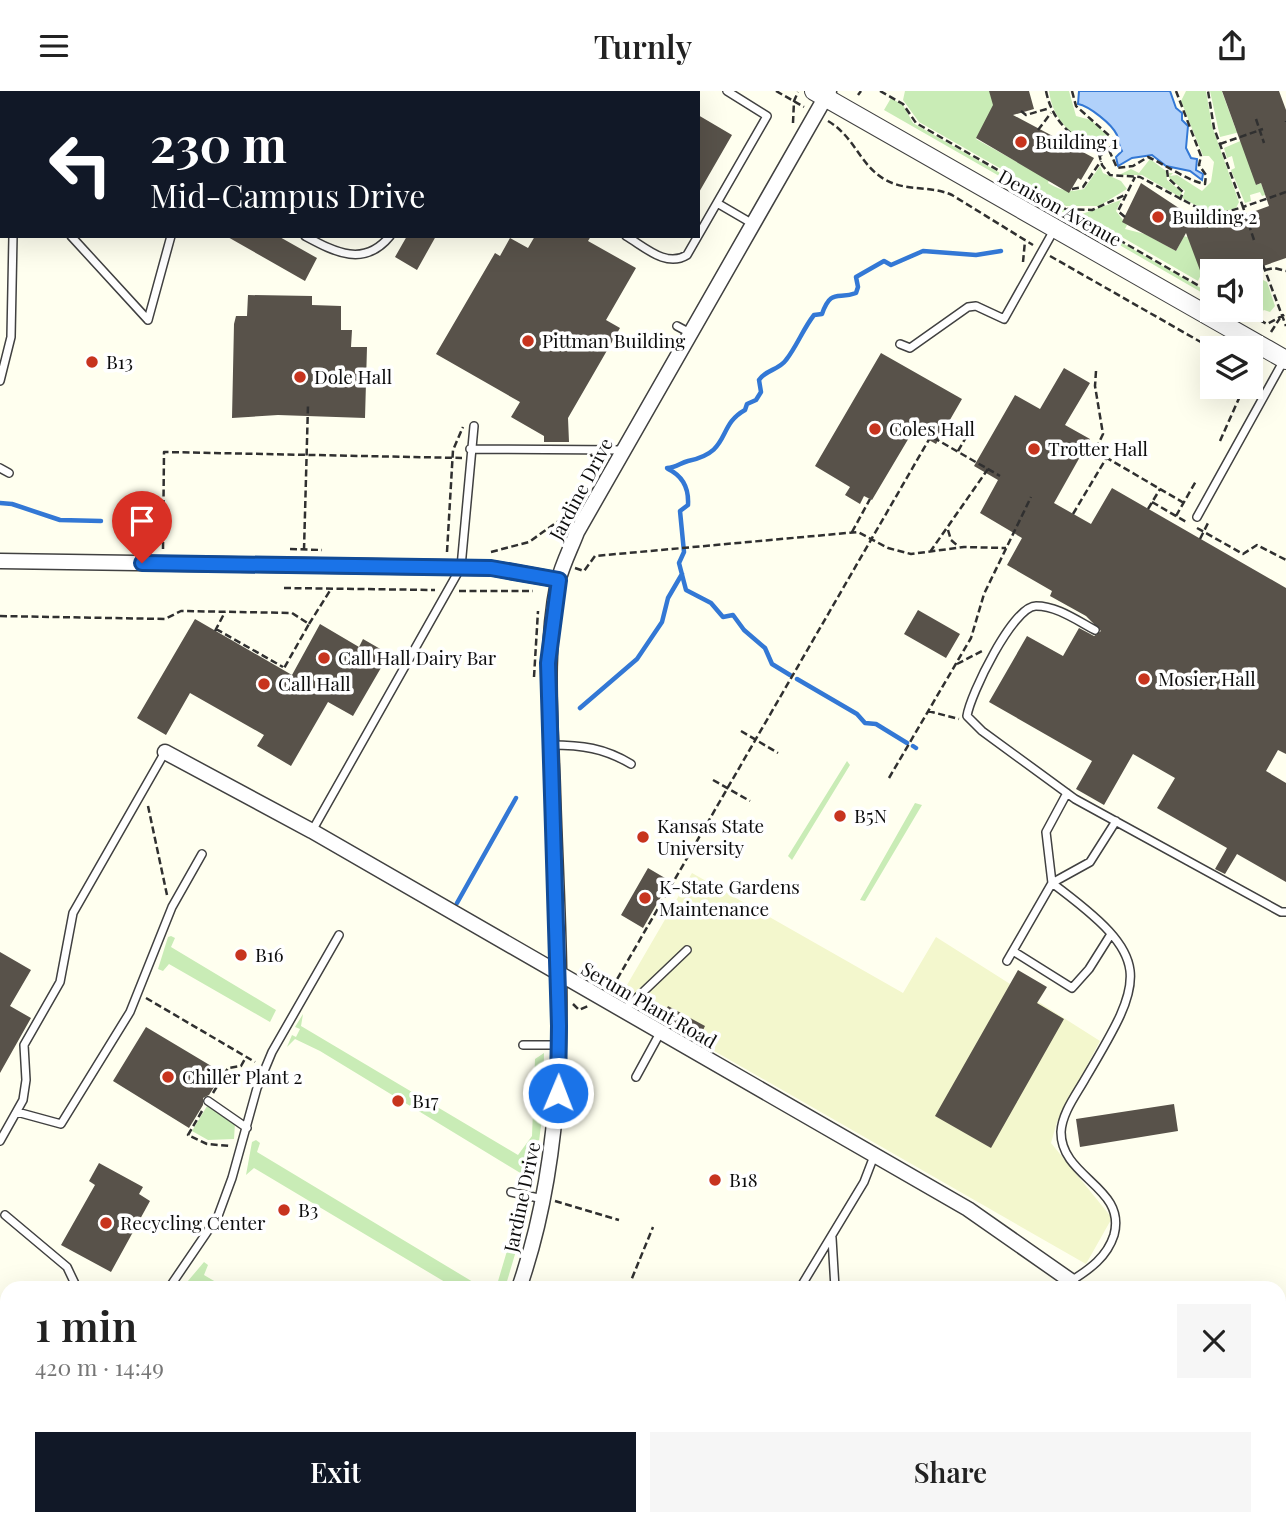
<!DOCTYPE html>
<html lang="en">
<head>
<meta charset="utf-8">
<style>
  body { margin:0; font-family:"Playfair Display",serif; background:#f6f6f6; color:#222; height:100vh; display:flex; flex-direction:column; font-size:26px; white-space:nowrap }
  * { box-sizing:border-box; margin:0 }
  p { font-size:23px; color:#767676 }
  .icon { flex:none; width:38px; height:38px; fill:none; stroke:currentColor; stroke-width:2; stroke-linecap:round; stroke-linejoin:round }
  .map { position:relative; flex:1; overflow:hidden }
  .side { position:absolute; left:0px; top:1190px; width:1286px; height:245px; display:flex; flex-direction:column; background:#fff; border-radius:21px 21px 0 0; box-shadow:0 7px 28px #0002 }
  .side>* { flex:none }
  .top-card { position:absolute; left:0px; top:0px; width:700px; height:147px; box-shadow:0 7px 28px #0002; background:#111827; color:#fff; overflow:hidden }
  .fabs { position:absolute; left:1200px; top:168px; display:grid; gap:14px }
  .fabs a { display:grid; place-items:center; width:63px; height:63px; border-radius:0px; background:#fff; box-shadow:0 7px 28px #0002; font-size:35px }
  .pin { position:absolute; display:grid; place-items:center; width:60px; height:60px; color:#fff; margin:-72px -30px; border-radius:50% 50% 50% 0; rotate:-45deg; box-shadow:0 0 7px #0007 }
  .pin .icon { rotate:45deg }
  .me { position:absolute; width:77px; margin:-38px; rotate:1deg; stroke-linejoin:round; filter:drop-shadow(0 0 5px #0008) }
  .turn { display:flex; align-items:center; gap:24px; height:147px; padding:0 35px; font-size:32px }
  .turn .icon { width:91px; height:91px; stroke-width:2.5 }
  .turn b { display:block; font-size:49px; line-height:60px }
  .round { display:grid; place-items:center; flex:none; width:74px; height:74px; border-radius:0px; background:#f6f6f6 }
  .head { display:flex; align-items:center; justify-content:space-between; height:119px; padding:0 35px }
  h1 { font-size:42px; font-weight:600; line-height:52px }
  .primary-button { display:flex; gap:14px; margin-top:auto; padding:14px 35px }
  .primary-button a { flex:1; height:80px; border-radius:0px; background:#111827; color:#fff; font-size:28px; font-weight:600; line-height:80px; text-align:center }
  .primary-button a+a { background:#f6f6f6; color:#222 }
  header { display:flex; justify-content:space-between; align-items:center; height:91px; padding:0 35px; background:#fff; font-size:32px; font-weight:600 }
  .map>svg:first-child { display:block }
  .farmland { fill:#f3f7cd }
  .green { fill:#c9ecb6 }
  .water { fill:#b1d1fa; stroke:#3378d5; stroke-width:2 }
  .lines { fill:none; stroke-linecap:round; stroke-linejoin:round }
  .stream { stroke:#3378d5; stroke-width:4.5 }
  .building { fill:#58524a }
  .service-casing { stroke:#414141; stroke-width:10 }
  .minor-casing { stroke:#414141; stroke-width:17 }
  .tertiary-casing { stroke:#414141; stroke-width:20 }
  .path { stroke:#303030; stroke-width:2.5; stroke-dasharray:7 3.5; stroke-linecap:butt }
  .service { stroke:#fff; stroke-width:7 }
  .minor { stroke:#fff; stroke-width:14 }
  .tertiary { stroke:#fff; stroke-width:18 }
  .route-casing { stroke:#114b97; stroke-width:18 }
  .route { stroke:#1a73e8; stroke-width:12 }
  .poi-dot { fill:#c7341e; stroke:#fff; stroke-width:2.5 }
  .labels { text-anchor:middle; stroke-width:7; stroke-linejoin:round; paint-order:stroke }
  .poi-label { font-size:19px; fill:#0e0e0e; stroke:#fff; text-anchor:start }
  .street-label { font-size:19px; fill:#0e0e0e; stroke:#fff }
</style>
</head>
<body>
<header><svg class="icon" aria-label="menu" viewBox="0 0 24 24"><path d="M4 6h16M4 12h16M4 18h16"/></svg>Turnly<svg class="icon" aria-label="share" viewBox="0 0 24 24"><path d="M12 15V3M7 8l5-5 5 5M5 13v7h14v-7"/></svg></header>
<div class="map">
<svg width="1286" height="1435" viewBox="0 0 1286 1435">
  <rect width="100%" height="100%" fill="#ffffef"/>
  <!-- farmland -->
  <path class="farmland" d="M692,782l211,120 33,-56 164,104 -43,81 -6,21 61,75 -26,46 -466,-267z"/>
  <!-- green -->
  <path class="green" d="M411,0h256l-257,2z
    M905,0h84l7,12 -20,36 73,41 -1,3c12,7 21,10 36,6l16,-23 3,7 18,8 6,8 -28,17h-33l-147,-84 -16,-22z
    M1049,0h20l7,25 15,4 19,18 -1,5 -11,7c-25,-14 -45,-28 -49,-59z
    M1186,0h20l6,35 27,76 -3,6c-23,8 -33,1 -54,-10l3,-7 -16,-13v-5h4l-3,3 7,-1 25,16 9,-9 3,-20 -5,-6h-6l-22,-55z
    M1210,0h15l-3,1 14,38h12l-28,7z
    M891,7l12,7 10,18 115,66 -1,3 -143,-82z
    M1252,45l4,49 5,-2 4,11 21,-6 -24,8 -2,-4 -10,3 1,6 -6,2 -14,-33 4,-2 -3,-12 -5,2 -3,-10z
    M1150,68l16,12 1,9 15,12 -2,5 -38,-22h-23l12,-6 8,4z
    M1035,102l178,102v4l-180,-104z
    M1121,109l-5,11 11,14 -2,4 20,5 31,17 8,-15 3,1 13,-24 -1,4 12,5 1,-5 24,-5 4,6 -14,3 -28,60 -116,-67z
    M1251,183l16,8 8,24 -5,6 -6,-2 -7,6 -10,-6h4z
    M847,670l3,4 -58,95 -4,-4z
    M915,712l7,2 -57,96 -5,-1z
    M171,845l4,2 -4,9 105,63 -6,12 -101,-58 -6,7 -5,-2 10,-32z
    M303,923l-2,12 217,129 14,-19 3,-77 9,-6 -1,58 -10,75 -13,-2 2,-10 -202,-123 -25,-12 -8,8 5,-12 4,2 4,-8 -5,-2z
    M207,1015l28,17 -1,16 -26,1 -16,-9z
    M256,1049l4,3 -3,9 226,136h-28l-201,-120 -8,7 6,-33z
    M525,1112l4,1v3l-24,81h-9l24,-81z
    M204,1171l4,3 -4,10 22,13h-44z"/>
  <!-- water -->
  <path class="water" d="M1079,0h91l6,17 6,5v7l6,6 -2,22 5,10 6,1 -1,11 7,4 -1,6 -12,-9 -24,-5 -14,-11 -20,3 -14,8 -2,-9 6,-6c-4,-6 -3,-11 -5,-16 -5,-11 -28,-29 -39,-31z"/>
  <g class="lines">
    <!-- stream -->
    <path class="stream" d="M667,377c9,0 13,-5 21,-7 44,-9 28,-35 57,-51l2,-6 9,-4 5,-8 -2,-12c6,-10 20,-10 27,-20 11,-14 17,-31 28,-45l8,-1c9,-26 16,-14 34,-21l2,-6 -2,-10 28,-16 7,4 32,-14 53,4 25,-4
      M668,378c15,7 21,19 20,36l-8,6 4,41 -5,11 7,27 25,13 12,14 10,-2 11,15 21,18 7,16 18,11
      M0,412l12,1 48,16 41,1
      M797,588l60,35 8,9 11,1 31,19
      M580,617l57,-49 25,-37 6,-24 14,-24
      M913,655l3,2
      M457,812l59,-105"/>
  </g>
  <!-- building -->
  <path class="building" d="M989,0h40l5,18 -21,6 81,43 -13,22 -3,-2 -9,15 -93,-55 17,-33z
    M1222,0h57l7,19v148l-37,13h-36v7l-9,3 -18,-48 -10,18 -54,-29 19,-39 68,45 60,-22 -8,-23 -5,2z
    M698,24l34,20 -34,59z
    M226,145h52l39,22 -12,23z
    M407,145h29l-19,34 -22,-13z
    M535,145h56l-3,5 48,27 -30,52 14,8 -52,90 1,24h-25v-6l-33,-19 9,-15 -84,-48 59,-101 5,3 10,-18 18,10z
    M248,204l64,1v9l29,1v24h11l-1,17h16l-2,71 -87,-3 -46,3 2,-94 2,-8h11z
    M881,262l81,46 -26,45 -23,-13 -41,69 -8,-4 -4,8 -15,-9 5,-8 -35,-21z
    M1064,277l26,15 -25,42 25,14 -36,64 37,21 21,-36 174,100v166l-8,-4 -12,21 20,12v99l-49,-28 -12,20 -10,-5 12,-21 -70,-40 18,-30 -42,-24 -29,51 -28,-16 16,-28 -103,-59 38,-66 36,20 16,-28 15,8 7,-5 -15,-15 -36,-20 2,-5 -45,-26 15,-27 -42,-25 18,-33 -24,-14 41,-71 25,14z
    M918,519l42,24 -14,24 -42,-24z
    M195,528l97,56 28,-51 39,23 4,-8 26,15 -36,62 -25,-14 -37,64 -34,-20 7,-11 -74,-42 -24,42 -29,-17z
    M648,777l22,13 -27,47 -22,-13z
    M0,861l31,18 -21,36 21,12 -31,55z
    M1018,879l29,17 -10,16 27,16 -73,129 -56,-32z
    M668,915l37,20 -7,14 -37,-21z
    M146,936l77,46 -14,22 -6,3v7l-14,23 -76,-47z
    M1174,1013l4,27 -98,16 -4,-28z
    M99,1072l44,24 -4,7 11,7 -39,71 -50,-27 34,-60 -6,-4z"/>
  <g class="lines">
    <defs>
      <path id="service" d="M141,0l4,2
        M261,0l3,2
        M341,0l3,2
        M111,2l1,-2
        M675,2l1,-2
        M2,88v11
        M717,112l36,21
        M71,145l77,84
        M305,145c30,16 59,32 85,0
        M626,145c19,11 40,32 61,19l80,-139 -40,-25
        M148,229l23,-84
        M677,235l13,7
        M900,253l10,4 58,-41 8,-1 28,13 50,-89
        M0,290l11,-44 2,-101
        M470,358l153,1
        M0,377l9,5
        M1197,426l87,-157
        M142,471l2,-61
        M1095,539c-19,-10 -38,-24 -59,-24 -23,0 -66,89 -69,110l15,15 93,68 206,113h5
        M551,654c31,0 53,3 80,19
        M1067,702l-21,39 6,51c102,76 95,92 33,196 -9,16 -23,34 -24,53 0,46 66,55 53,103 -7,22 -24,34 -43,46
        M312,740l149,-264 13,-141
        M1013,860l59,37 17,-19 22,-35
        M1007,870l45,-78 38,-21 26,-41
        M623,920l64,-61
        M523,954h36
        M636,986l24,-44
        M208,1010l39,27
        M17,1021l44,12 69,-112 42,-105 30,-53
        M0,1050l23,-41 3,-20 -2,-35 36,-63 13,-69 92,-161
        M511,1101l32,7
        M5,1124l62,52 10,21
        M832,1147l3,50
        M169,1197l49,-72 14,-38 25,-90 15,-36 67,-117
        M800,1197l64,-106 10,-26
        M0,1348l7,-12
        M50,1428l3,7
        M355,1428l9,7"/>
      <path id="minor" d="M0,470l491,7 68,12
        M165,661l147,79 656,378 103,72
        M519,1197c56,-160 39,-329 34,-495 -2,-70 -9,-142 5,-211 4,-17 13,-34 19,-50l252,-441
        M369,1435l8,-7"/>
      <path id="tertiary" d="M814,0l472,269"/>
    </defs>
    <!-- service casing -->
    <use href="#service" class="service-casing"/>
    <!-- minor casing -->
    <use href="#minor" class="minor-casing"/>
    <!-- tertiary casing -->
    <use href="#tertiary" class="tertiary-casing"/>
    <!-- path -->
    <path class="path" d="M566,0l1,2
      M577,0l3,2
      M776,0l28,16
      M880,0l23,13 13,19 297,171
      M1046,0c7,34 27,44 53,63l3,11 8,10 30,2 73,39 30,-9 -29,-79 -6,-37
      M1072,0l4,15 37,33v6l-13,11
      M548,2l1,-2
      M651,2l1,-2
      M858,4l3,-4
      M1021,20l5,4 24,-7
      M1256,28l8,24
      M828,30c27,16 31,43 56,58 21,13 46,6 68,16l81,50
      M1286,31v-1
      M793,32l1,-22 4,-9
      M1038,39l13,-17
      M1220,53l43,-15
      M1072,54l3,-6
      M1109,59l8,18 16,-2 15,-9c16,7 42,25 57,27l1,-9 -7,-10 2,-9 -25,-65
      M1167,79l1,8 15,14 -3,8
      M1072,98l11,-2 18,-26
      M1067,118l25,1 33,-15
      M1125,126l-7,-6 17,-34
      M1254,149l-11,-33 43,-15
      M1050,165l163,93
      M1023,171l2,-21
      M1263,174l23,61
      M1265,179l9,-2 12,3
      M1241,219l26,14 19,-10
      M1271,241l9,-14
      M1096,280l-1,15 8,48 -8,17 89,52
      M1251,283l11,7
      M915,336l85,49
      M1220,350l24,-54
      M958,360l10,-17 1,-11
      M1152,411l36,21
      M1148,418l12,-20
      M1073,423l34,-57
      M1176,425l20,-35
      M567,427l19,-34
      M1197,437l46,26 14,-9 29,15
      M948,439l3,10 8,7
      M852,441l18,-33
      M1200,448l8,-16
      M163,458l1,-97 298,6
      M290,458l32,1
      M304,459l4,-145
      M447,461l6,-102 10,-23
      M491,461l38,-10 38,-27
      M930,461l58,-83
      M575,477l9,3 11,-15 263,-24 30,16 23,6 53,-7 42,1
      M284,497l151,2
      M459,500h74
      M0,525l165,3 16,-8 111,2 17,11 -26,46
      M309,533l22,-35
      M216,538l67,38
      M215,540l10,-19
      M957,573l25,-13
      M534,586l4,-66
      M928,620l31,8
      M741,640l37,22
      M889,687l82,-140 13,-44 47,-97
      M713,689l37,21
      M148,715l19,89
      M612,897l319,-552
      M146,907l109,64
      M573,913l6,6 9,-4
      M213,1002l15,-25 13,-2 5,-9
      M202,1020l-14,24 19,9 24,2
      M555,1110l64,19
      M628,1197l25,-61
      M1279,1358l7,-12
      M419,1428l20,6 33,-6
      M1245,1435l2,-7"/>
    <!-- service -->
    <use href="#service" class="service"/>
    <!-- minor -->
    <use href="#minor" class="minor"/>
    <!-- tertiary -->
    <use href="#tertiary" class="tertiary"/>
  </g>
  <g class="lines">
    <defs>
      <path id="route" d="M142,472l349,5 68,12 -11,83 11,363 -1,67"/>
    </defs>
    <!-- route casing -->
    <use href="#route" class="route-casing"/>
    <!-- route -->
    <use href="#route" class="route"/>
  </g>
  <!-- markers -->
  <g class="poi-dot">
    <circle cx="1021" cy="51" r="7"/>
    <circle cx="1158" cy="126" r="7"/>
    <circle cx="528" cy="250" r="7"/>
    <circle cx="92" cy="271" r="7"/>
    <circle cx="300" cy="286" r="7"/>
    <circle cx="875" cy="338" r="7"/>
    <circle cx="1034" cy="358" r="7"/>
    <circle cx="324" cy="567" r="7"/>
    <circle cx="1144" cy="588" r="7"/>
    <circle cx="264" cy="593" r="7"/>
    <circle cx="840" cy="725" r="7"/>
    <circle cx="643" cy="746" r="7"/>
    <circle cx="645" cy="807" r="7"/>
    <circle cx="241" cy="864" r="7"/>
    <circle cx="168" cy="986" r="7"/>
    <circle cx="398" cy="1010" r="7"/>
    <circle cx="715" cy="1089" r="7"/>
    <circle cx="284" cy="1119" r="7"/>
    <circle cx="106" cy="1132" r="7"/>
  </g>
  <g class="labels">
    <!-- poi labels -->
    <g class="poi-label">
      <text x="1035" y="58">Building 1</text>
      <text x="1172" y="133">Building 2</text>
      <text x="542" y="257">Pittman Building</text>
      <text x="106" y="278">B13</text>
      <text x="314" y="293">Dole Hall</text>
      <text x="889" y="345">Coles Hall</text>
      <text x="1048" y="365">Trotter Hall</text>
      <text x="338" y="574">Call Hall Dairy Bar</text>
      <text x="1158" y="595">Mosier Hall</text>
      <text x="278" y="600">Call Hall</text>
      <text x="854" y="732">B5N</text>
      <text x="657" y="742">Kansas State<tspan x="657" dy="22">University</tspan></text>
      <text x="659" y="803">K-State Gardens<tspan x="659" dy="22">Maintenance</tspan></text>
      <text x="255" y="871">B16</text>
      <text x="182" y="993">Chiller Plant 2</text>
      <text x="412" y="1017">B17</text>
      <text x="729" y="1096">B18</text>
      <text x="298" y="1126">B3</text>
      <text x="120" y="1139">Recycling Center</text>
    </g>
    <!-- street labels -->
    <g class="street-label">
      <text transform="translate(1060 117) rotate(29)" y="7">Denison Avenue</text>
      <text transform="translate(581 398) rotate(-62)" y="7">Jardine Drive</text>
      <text transform="translate(649 914) rotate(30)" y="7">Serum Plant Road</text>
      <text transform="translate(522 1106) rotate(-78)" y="7">Jardine Drive</text>
    </g>
  </g>
</svg>
<div class="fabs">
<a><svg class="icon" aria-label="sound" viewBox="0 0 24 24"><path d="M4 9h4l5-4v14l-5-4H4zM17 9q2 3 0 6"/></svg></a>
<a><svg class="icon" aria-label="layers" viewBox="0 0 24 24"><path d="M12 4l9 5-9 5-9-5zM3 14l9 5 9-5"/></svg></a>
</div>
<div class="pin" style="left:142px;top:472px;background:#d93025"><svg class="icon" aria-label="arrive" viewBox="0 0 24 24"><path d="M6 21V4h12l-3 4 3 4H6"/></svg></div>
<svg class="me" style="left:558px;top:1002px" viewBox="-20 -20 40 40"><circle r="17" fill="#1a73e8" stroke="#fff" stroke-width="3"/><path d="M0-11L8 9 0 5-8 9z" fill="#fff"/></svg>
<div class="top-card">
<div class="turn"><svg class="icon" aria-label="left" viewBox="0 0 24 24"><path d="M17 20v-9H6M10 6l-5 5 5 5"/></svg><div><b>230 m</b>Mid-Campus Drive</div></div>
</div>
<section class="side">
<div class="head"><div><h1>1 min</h1><p>420 m · 14:49</p></div><a class="round"><svg class="icon" aria-label="close" viewBox="0 0 24 24"><path d="M6 6l12 12M18 6L6 18"/></svg></a></div>
<div class="primary-button"><a>Exit</a><a>Share</a></div>
</section>
</div>
</body>
</html>
